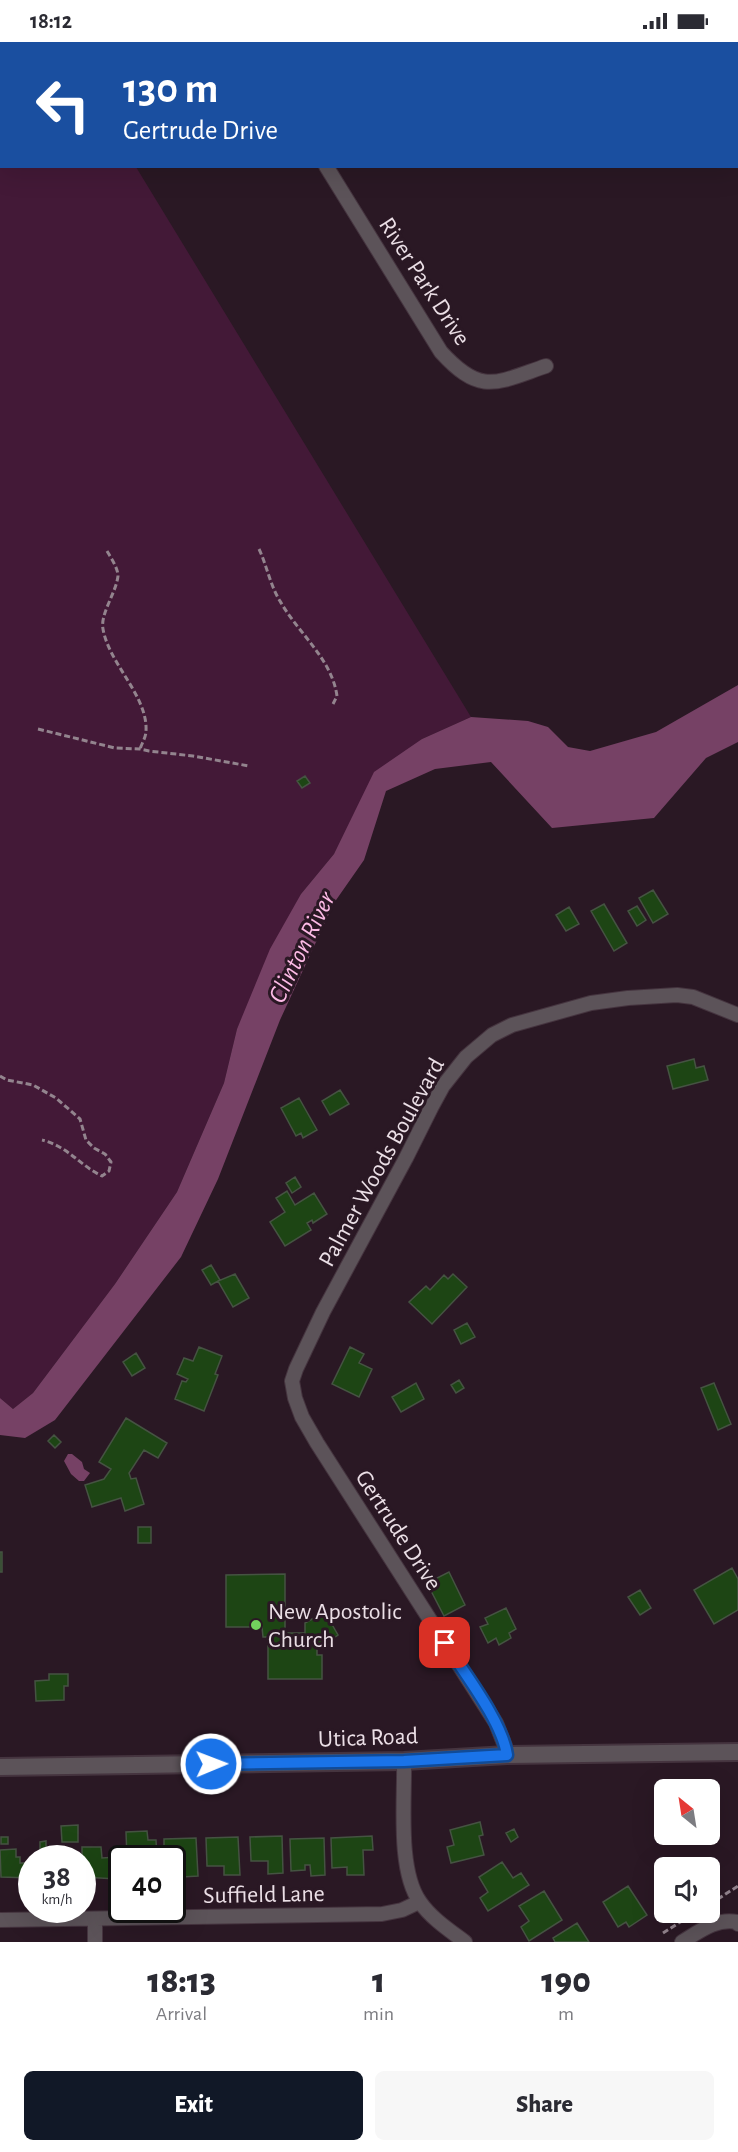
<!DOCTYPE html>
<html lang="en">
<head>
<meta charset="utf-8">
<style>
  body { margin:0; font-family:"Alegreya Sans",sans-serif; background:#f7f7f7; color:#2b2b33; height:100vh; display:flex; flex-direction:column; font-size:22px; white-space:nowrap }
  * { box-sizing:border-box; margin:0 }
  p { font-size:20px; color:#7c7c81 }
  .icon { flex:none; width:33px; height:33px; fill:none; stroke:currentColor; stroke-width:2; stroke-linecap:round; stroke-linejoin:round }
  .map { position:relative; height:1900px; overflow:hidden }
  .sheet { display:flex; flex-direction:column; background:#fff; flex:1 }
  .sheet>* { flex:none }
  .top-card { position:absolute; left:0px; top:0px; width:738px; height:126px; box-shadow:0 6px 24px #0002; background:#1a4fa0; color:#fff; overflow:hidden }
  .needle { width:39px; rotate:330deg }
  .tools { position:absolute; left:654px; top:1737px; display:grid; gap:12px }
  .tools a { display:grid; place-items:center; width:66px; height:66px; border-radius:9px; background:#fff; box-shadow:0 6px 24px #0002; font-size:30px }
  .speed { position:absolute; left:18px; top:1803px; display:flex; gap:12px; font-size:30px; font-weight:700; text-align:center }
  .speed>* { display:grid; place-content:center; width:78px; height:78px; border-radius:50%; background:#fff; box-shadow:0 6px 24px #0002; line-height:1 }
  .speed small { font-size:15px; font-weight:400 }
  .speed .limit { border:3px solid #111; border-radius:9px; background:#fff; color:#111 }
  .pin { position:absolute; display:grid; place-items:center; width:51px; height:51px; color:#fff; margin:-26px; border-radius:12px; box-shadow:0 3px 9px #0006 }
  .me { position:absolute; width:66px; margin:-33px; rotate:89deg; stroke-linejoin:round; filter:drop-shadow(0 0 4px #0008) }
  .turn { display:flex; align-items:center; gap:21px; height:126px; padding:0 24px; font-size:27px }
  .turn .icon { width:78px; height:78px; stroke-width:2.5 }
  .turn b { display:block; font-size:42px; line-height:51px }
  .eta { display:flex; justify-content:space-evenly; align-items:center; height:102px; text-align:center }
  .eta b { font-size:36px; font-weight:800; line-height:42px }
  .primary-button { display:flex; gap:12px; margin-top:auto; padding:12px 24px }
  .primary-button a { flex:1; height:69px; border-radius:9px; background:#111827; color:#fff; font-size:24px; font-weight:800; line-height:69px; text-align:center }
  .primary-button a+a { background:#f7f7f7; color:#2b2b33 }
  .status { display:flex; justify-content:space-between; align-items:center; height:42px; padding:0 30px; background:#fff; direction:ltr }
  .status svg { height:16px; fill:currentColor }
  .map>svg:first-child { display:block }
  .green { fill:#431937 }
  .water { fill:#764165 }
  .building { fill:#1d4514; stroke:#455342; stroke-width:1.5 }
  .lines { fill:none; stroke-linecap:round; stroke-linejoin:round }
  .minor-casing { stroke:#45343f; stroke-width:16 }
  .tertiary-casing { stroke:#45343f; stroke-width:20 }
  .path { stroke:#93848e; stroke-width:3; stroke-dasharray:6 3; stroke-linecap:butt }
  .minor { stroke:#5c5359; stroke-width:14 }
  .tertiary { stroke:#5c5359; stroke-width:16 }
  .route-casing { stroke:#114b97; stroke-width:15 }
  .route { stroke:#1a73e8; stroke-width:10 }
  .poi-dot { fill:#72d25d; stroke:#2a1824; stroke-width:2 }
  .labels { text-anchor:middle; stroke-width:6; stroke-linejoin:round; paint-order:stroke }
  .street-label { font-size:24px; fill:#ebdfe6; stroke:#2a1824 }
  .poi-label { font-size:24px; fill:#ebdfe6; stroke:#2a1824; text-anchor:start }
  .water-label { font-size:26px; font-style:italic; fill:#fcbae5; stroke:#2a1824 }
</style>
</head>
<body>
<div class="status"><b>18:12</b><svg viewBox="0 0 49 12"><path d="M0 12V9h3v3zM5 12V6h3v6zM10 12V3h3v9zM15 12V0h3v12zM26 1h20v11H26zM47 4h2v5h-2z"/></svg></div>
<div class="map">
<svg width="738" height="1900" viewBox="0 0 738 1900">
  <rect width="100%" height="100%" fill="#2a1824"/>
  <!-- green -->
  <path class="green" d="M0,0l61,1 -59,1v122l134,1 335,550 -49,22 -74,88 -14,27 -33,40 -64,135 -13,54 -47,109 -62,92 -82,109 -20,16 -13,-11z"/>
  <!-- water -->
  <path class="water" d="M738,643v57l-32,16 -52,60 -102,10 -61,-66 -56,7 -49,22 -22,69 -30,43 -54,117 -62,159 -37,78 -126,163 -30,18 -25,-3v-37l13,11 20,-16 82,-109 62,-92 47,-109 13,-54 33,-80 31,-55 33,-40 40,-82 48,-33 49,-22 57,4 20,6 20,20 22,4 66,-19z
    M68,1412h4l10,8 2,7 6,4 -6,8h-5l-8,-7 -7,-13z"/>
  <!-- building -->
  <path class="building" d="M305,734l5,7 -8,5 -5,-7z
    M653,848l15,24 -15,9 -14,-25z
    M604,862l23,39 -13,8 -23,-40z
    M637,864l9,14 -9,6 -9,-15z
    M569,865l10,17 -13,7 -10,-16z
    M694,1017l2,9 8,-2 4,14 -35,9 -6,-23z
    M340,1048l9,14 -19,11 -8,-14z
    M299,1056l18,32 -14,8 -2,-5 -5,3 -15,-28z
    M295,1135l6,10 -9,6 -6,-10z
    M287,1149l8,14 19,-12 13,21 -14,9 -1,-3 -5,3 4,7 -26,16 -15,-24 15,-10 -9,-14z
    M211,1223l9,15 -9,5 -9,-15z
    M235,1232l14,24 -16,9 -15,-26z
    M453,1232l14,13 -35,37 -23,-22 17,-16 4,4 14,-15 4,4z
    M467,1281l8,14 -14,7 -7,-14z
    M199,1305l23,9 -7,18 3,1 -14,36 -29,-12 7,-18 4,1 2,-3 -11,-5 7,-16 9,3z
    M350,1305l14,7 -5,9 13,6 -13,28 -27,-13z
    M136,1311l9,15 -13,8 -9,-14z
    M459,1338l5,8 -8,5 -5,-8z
    M416,1341l8,16 -23,13 -9,-15z
    M714,1341l17,41 -13,6 -17,-42z
    M126,1376l41,25 -9,15 -14,-8 -15,23 2,6 5,-1 8,26 -19,7 -4,-13 -29,9 -7,-22 19,-6 7,-10 -12,-7z
    M54,1393l7,7 -6,6 -7,-7z
    M138,1485h13v16h-13z
    M0,1510h2v20h-2z
    M732,1526l6,11v31l-24,14 -20,-34z
    M449,1530l16,33 -21,11 -17,-33z
    M285,1532v59h20v-10l18,-10 3,1 12,21 -13,9h-8v11h5v24h-54v-42h-5l-1,-10h-36v-52z
    M640,1548l11,18 -11,7 -12,-18z
    M506,1566l10,21 -7,4 2,5 -12,7 -3,-7 -8,5 -8,-16 8,-3 -3,-6z
    M49,1632h19v12h-4v14l-28,1 -1,-20 14,-1z
    M480,1780l3,13 -4,1 5,19 -33,8 -4,-16 7,-2 -4,-15z
    M78,1783v17h-16l-1,-16z
    M514,1787l4,8 -7,5 -5,-9z
    M147,1789l1,9h8l1,18h-30l-1,-26z
    M282,1794l1,37 -15,1v-13h-17l-1,-24z
    M372,1794l1,14h-10l1,25h-17v-8l-15,1 -1,-30z
    M1,1795h7v7h-7z
    M238,1795l2,38h-16v-9h-17l-1,-28z
    M196,1796l2,38 -16,1v-10h-10v-9h-8v-19z
    M324,1796l1,37 -14,1 -1,-11h-5v5l-14,1 -1,-32z
    M46,1799v7l-6,1v-7z
    M82,1805h19l1,11 15,-1v22l-35,-2z
    M16,1807v8h4v6h12v15l-31,-1 -1,-27z
    M502,1820l11,16 8,-5 8,12 -41,26 -8,-13 8,-6 -9,-15z
    M628,1844l19,29 -18,12 -3,-5 -8,5 -15,-25z
    M544,1849l18,29 -33,21 -8,-14 8,-6 -10,-15z
    M577,1881l12,19h-34l-2,-4z"/>
  <g class="lines">
    <defs>
      <path id="minor" d="M249,0l1,2
        M326,124l115,186c40,44 55,31 105,14
        M507,1713l-2,-9 -9,-23 -179,-280 -15,-26 -7,-19 -3,-17 4,-12 27,-57 83,-154 25,-50 12,-22 23,-29 26,-22 20,-10 79,-22 37,-5 49,-3 16,2 45,18
        M404,1719c1,38 -7,109 16,141 11,16 29,28 45,40
        M0,1878l382,-6 20,-4 17,-8
        M95,1900v-23
        M682,1900c18,-11 34,-24 55,-20l1,2"/>
      <path id="tertiary" d="M0,1725l404,-6 103,-6 231,-3"/>
    </defs>
    <!-- minor casing -->
    <use href="#minor" class="minor-casing"/>
    <!-- tertiary casing -->
    <use href="#tertiary" class="tertiary-casing"/>
    <!-- path -->
    <path class="path" d="M45,0l1,2
      M14,2l3,-2
      M0,10l2,-1
      M259,507c8,17 11,36 21,52 18,32 52,58 57,95l-5,10
      M107,509c4,7 11,17 11,25 -2,17 -18,38 -15,53 6,35 45,67 43,102 0,6 -4,12 -6,18
      M38,687l77,19 25,1 9,2 44,5 56,10
      M0,1034l7,4 26,5 23,13 24,21 6,21 8,8 11,6 6,8 -2,9 -7,5c-23,-11 -33,-29 -60,-36
      M710,1862l28,-18
      M663,1891l33,-21"/>
    <!-- minor -->
    <use href="#minor" class="minor"/>
    <!-- tertiary -->
    <use href="#tertiary" class="tertiary"/>
  </g>
  <g class="lines">
    <defs>
      <path id="route" d="M211,1722l193,-3 103,-6c-5,-34 -43,-82 -62,-112"/>
    </defs>
    <!-- route casing -->
    <use href="#route" class="route-casing"/>
    <!-- route -->
    <use href="#route" class="route"/>
  </g>
  <!-- markers -->
  <circle class="poi-dot" cx="256" cy="1583" r="6"/>
  <g class="labels">
    <!-- street labels -->
    <g class="street-label">
      <text transform="translate(425 239) rotate(57)" y="8">River Park Drive</text>
      <text transform="translate(381 1120) rotate(-61)" y="8">Palmer Woods Boulevard</text>
      <text transform="translate(399 1488) rotate(57)" y="8">Gertrude Drive</text>
      <text transform="translate(368 1695) rotate(-2)" y="8">Utica Road</text>
      <text transform="translate(264 1852) rotate(-1)" y="8">Suffield Lane</text>
    </g>
    <!-- poi labels -->
    <g class="poi-label">
      <text x="268" y="1577">New Apostolic<tspan x="268" dy="28">Church</tspan></text>
    </g>
    <!-- water labels -->
    <g class="water-label">
      <text transform="translate(301 905) rotate(-64)" y="9">Clinton River</text>
    </g>
  </g>
</svg>
<div class="tools">
<a><svg class="needle" viewBox="-14 -14 28 28"><path d="M0-13l5 13h-10z" fill="#e53935"/><path d="M0 13l5-13h-10z" fill="#7c7c81"/></svg></a>
<a><svg class="icon" aria-label="sound" viewBox="0 0 24 24"><path d="M4 9h4l5-4v14l-5-4H4zM17 9q2 3 0 6"/></svg></a>
</div>
<div class="speed"><div>38<small>km/h</small></div><div class="limit">40</div></div>
<div class="pin" style="left:445px;top:1601px;background:#d93025"><svg class="icon" aria-label="arrive" viewBox="0 0 24 24"><path d="M6 21V4h12l-3 4 3 4H6"/></svg></div>
<svg class="me" style="left:211px;top:1722px" viewBox="-20 -20 40 40"><circle r="17" fill="#1a73e8" stroke="#fff" stroke-width="3"/><path d="M0-11L8 9 0 5-8 9z" fill="#fff"/></svg>
<div class="top-card">
<div class="turn"><svg class="icon" aria-label="left" viewBox="0 0 24 24"><path d="M17 20v-9H6M10 6l-5 5 5 5"/></svg><div><b>130 m</b>Gertrude Drive</div></div>
</div>
</div>
<section class="sheet">
<div class="eta">
<div><b>18:13</b><p>Arrival</p></div>
<div><b>1</b><p>min</p></div>
<div><b>190</b><p>m</p></div>
</div>
<div class="primary-button"><a>Exit</a><a>Share</a></div>
</section>
</body>
</html>
